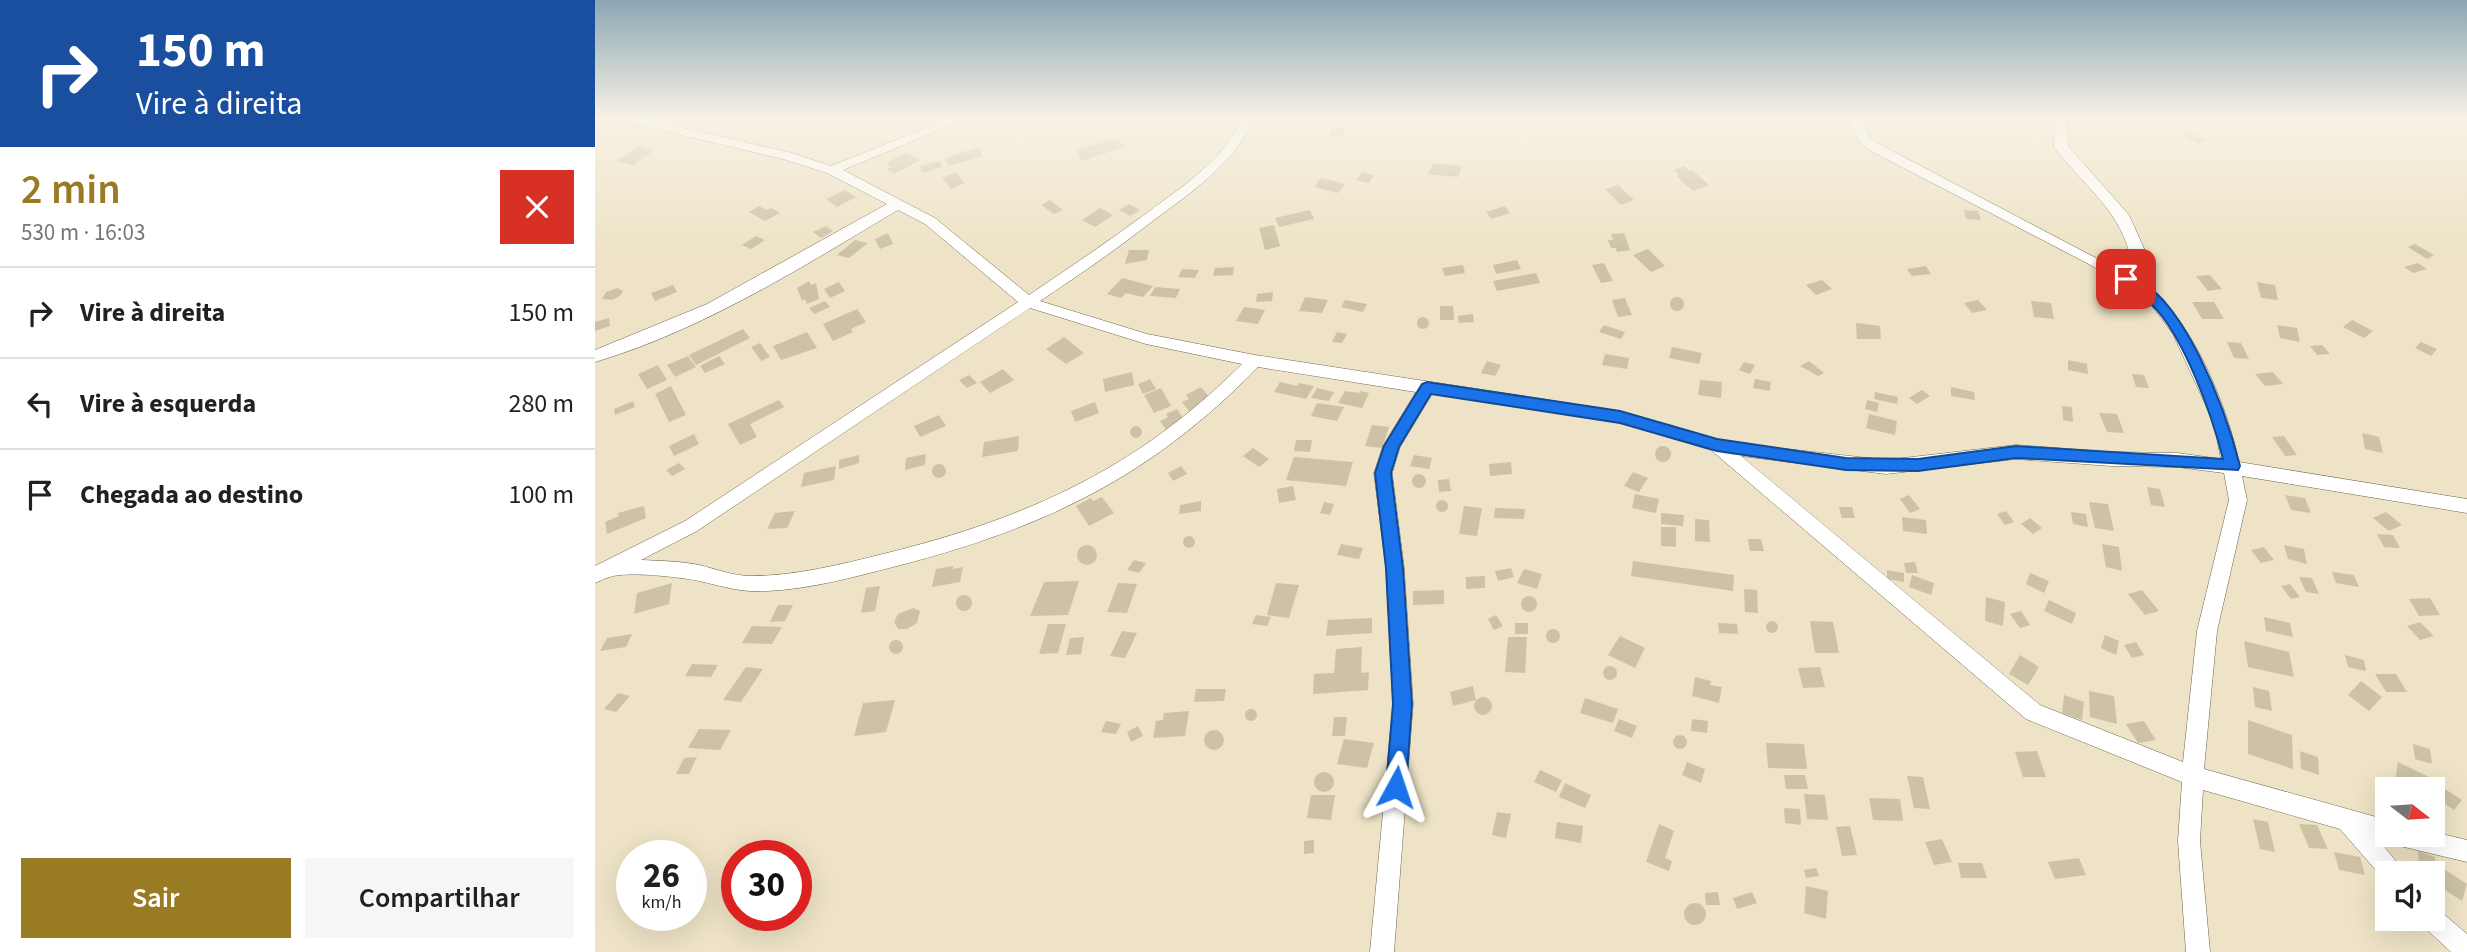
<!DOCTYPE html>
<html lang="pt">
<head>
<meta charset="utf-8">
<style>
  body { margin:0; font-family:"Source Sans 3",sans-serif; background:#f6f6f6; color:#202124; height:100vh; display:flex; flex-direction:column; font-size:26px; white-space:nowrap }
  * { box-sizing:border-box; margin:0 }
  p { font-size:23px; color:#757577 }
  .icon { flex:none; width:38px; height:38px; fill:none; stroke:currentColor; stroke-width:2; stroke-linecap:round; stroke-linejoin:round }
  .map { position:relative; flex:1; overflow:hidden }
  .sheet { display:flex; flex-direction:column; background:#fff; width:595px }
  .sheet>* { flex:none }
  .banner { background:#1a4fa0; color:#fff; overflow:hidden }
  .needle { width:46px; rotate:107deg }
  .buttons { position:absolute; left:1780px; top:777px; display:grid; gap:14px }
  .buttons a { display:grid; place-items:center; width:70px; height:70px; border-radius:0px; background:#fff; box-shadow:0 7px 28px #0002; font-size:35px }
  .speed { position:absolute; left:21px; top:840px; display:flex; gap:14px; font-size:35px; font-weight:700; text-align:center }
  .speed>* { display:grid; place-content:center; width:91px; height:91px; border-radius:50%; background:#fff; box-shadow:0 7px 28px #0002; line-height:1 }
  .speed small { font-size:18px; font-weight:400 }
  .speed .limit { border:10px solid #d22; background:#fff; color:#111 }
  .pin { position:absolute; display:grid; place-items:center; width:60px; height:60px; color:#fff; margin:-30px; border-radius:14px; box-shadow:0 4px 10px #0006 }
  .me { position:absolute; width:77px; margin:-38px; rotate:5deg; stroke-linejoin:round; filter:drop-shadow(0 0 5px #0008) }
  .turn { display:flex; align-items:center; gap:24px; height:147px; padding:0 21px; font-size:32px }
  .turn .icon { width:91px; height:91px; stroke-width:2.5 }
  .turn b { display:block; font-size:49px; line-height:60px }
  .round { display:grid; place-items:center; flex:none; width:74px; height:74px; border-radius:0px; background:#f6f6f6 }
  .head { display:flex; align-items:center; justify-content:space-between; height:119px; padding:0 21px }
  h1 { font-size:42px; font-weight:600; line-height:52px; color:#987b23 }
  .button { display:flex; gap:14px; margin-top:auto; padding:14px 21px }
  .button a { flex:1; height:80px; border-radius:0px; background:#987b23; color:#fff; font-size:28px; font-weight:600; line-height:80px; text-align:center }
  .button a+a { background:#f6f6f6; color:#202124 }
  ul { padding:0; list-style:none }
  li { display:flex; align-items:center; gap:21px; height:91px; padding:0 21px; border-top:2px solid #e0e0e0 }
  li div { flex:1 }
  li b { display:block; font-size:26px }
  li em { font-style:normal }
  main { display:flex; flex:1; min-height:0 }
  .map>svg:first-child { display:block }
  .building { fill:#cdc2a6 }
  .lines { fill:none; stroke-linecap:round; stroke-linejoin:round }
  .minor-casing { stroke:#6e644b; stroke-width:1 }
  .minor { fill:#fff; fill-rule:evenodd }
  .route { fill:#1a73e8; stroke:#114b97; stroke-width:2 }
</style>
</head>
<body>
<main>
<section class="sheet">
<div class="banner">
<div class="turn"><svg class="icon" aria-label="right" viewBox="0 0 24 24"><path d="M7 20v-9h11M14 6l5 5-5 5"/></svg><div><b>150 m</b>Vire à direita</div></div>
</div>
<div class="head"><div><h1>2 min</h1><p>530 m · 16:03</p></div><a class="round" style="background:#d93025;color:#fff"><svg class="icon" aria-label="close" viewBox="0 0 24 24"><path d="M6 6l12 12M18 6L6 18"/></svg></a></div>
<ul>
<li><svg class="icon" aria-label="right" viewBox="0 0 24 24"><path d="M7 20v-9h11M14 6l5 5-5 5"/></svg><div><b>Vire à direita</b></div><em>150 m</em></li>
<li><svg class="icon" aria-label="left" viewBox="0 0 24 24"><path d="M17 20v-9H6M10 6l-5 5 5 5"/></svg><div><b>Vire à esquerda</b></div><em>280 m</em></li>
<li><svg class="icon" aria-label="arrive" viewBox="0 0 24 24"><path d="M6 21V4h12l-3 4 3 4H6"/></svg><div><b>Chegada ao destino</b></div><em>100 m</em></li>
</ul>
<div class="button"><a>Sair</a><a>Compartilhar</a></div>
</section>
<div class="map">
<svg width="1872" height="952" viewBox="0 0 1872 952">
  <rect width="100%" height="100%" fill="#eee3c6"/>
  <!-- building -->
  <path class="building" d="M736,128h13l-1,8 -14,1z
    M1592,131l19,9 -7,4 -18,-10z
    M518,139h6l5,8 -42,14 -6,-11z
    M45,145l13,6 -20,14 -17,-4z
    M384,147l4,9 -34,10 -4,-8z
    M311,153l15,7 -27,14 -8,-5 5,-2 -5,-4z
    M345,161l2,6 -20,6 -2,-7z
    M838,163l29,3 -4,11 -30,-3z
    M1089,166l5,5 3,-1 17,15 -16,6 -17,-15 3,-1 -5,-5z
    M361,172l9,11 -14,6 -9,-11z
    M767,172l12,3 -5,8 -13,-3z
    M726,178l24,6 -7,9 -24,-6z
    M1023,185l16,15 -13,5 -16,-16z
    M250,190l11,7 -19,10 -11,-8z
    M455,200l13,10 -9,4 -13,-9z
    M534,204l11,6 -10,6 -11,-6z
    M164,206l8,4 4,-2 9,5 -15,8 -16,-9z
    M910,206l5,7 -19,6 -5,-7z
    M505,208l13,7 -18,12 -13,-7z
    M715,210l4,9 -35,8 -4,-9z
    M1369,210l14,1 3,9 -15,-1z
    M679,225l6,21 -15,4 -6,-22z
    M231,226l7,5 -12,7 -8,-6z
    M293,233l5,11 -13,5 -5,-10z
    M1029,233l6,17 -13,2 -1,-4h-5l-3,-8h5l-2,-6z
    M161,236l9,4 -14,9 -9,-4z
    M260,240l13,3 -19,15 -12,-3z
    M1820,244l19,11 -7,4 -19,-12z
    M1053,249l17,17 -14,6 -18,-17z
    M534,250h20l-2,10 -22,4z
    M922,260l4,9 -25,5 -3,-9z
    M1009,263l9,18 -12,2 -9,-18z
    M1823,263l9,6 -14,4 -9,-6z
    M868,265l2,8 -20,3 -3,-8z
    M1331,266l5,8 -19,2 -5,-7z
    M639,267l-1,8 -20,1 2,-8z
    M587,269l17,1 -4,8 -17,-1z
    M941,273l4,10 -43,8 -4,-10z
    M1615,275l12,14 -14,2 -12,-15z
    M527,278l31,8 -10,11 -17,-4 -5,5 -14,-4z
    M1227,280l10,9 -16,6 -10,-10z
    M214,281l2,4 5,-2 3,16 -12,5 -2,-5 -3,2 -5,-13z
    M244,282l6,9 -15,7 -6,-9z
    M1662,282l18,3 3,15 -17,-2z
    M78,285l4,7 -22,9 -4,-8z
    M560,287l25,2 -4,9 -26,-2z
    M22,288l6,3 -3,5 -8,4 -10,-1 4,-7z
    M678,292l-1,9 -16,1 1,-8z
    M710,297l23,3 -6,13 -23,-2z
    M1075 304a7 7 0 1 1 14 0a7 7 0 1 1-14 0Z
    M1030,298l7,17 -14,2 -6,-17z
    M750,300l22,4 -4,8 -22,-5z
    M1383,300l9,10 -15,3 -8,-10z
    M230,301l5,6 -16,7 -5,-6z
    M1436,301l20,2 3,16 -20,-2z
    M1597,302h22l10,17h-22z
    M845,306h13l1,14h-14z
    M649,307l21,3 -7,14 -22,-3z
    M262,309l9,13 -15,7 2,3 -20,9 -10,-17z
    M878,314l1,8 -15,1 -1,-7z
    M822 323a6 6 0 1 1 12 0a6 6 0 1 1-12 0Z
    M14,318l1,8 -15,5v-9z
    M1757,320l21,11 -9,7 -21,-11z
    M1261,323l24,3 1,13h-24z
    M1009,325l21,7 -4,7 -22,-7z
    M1682,325l20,3 3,14 -20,-4z
    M148,329l7,9 -54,27 -7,-10z
    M212,332l10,16 -36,12 -8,-14z
    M742,332l10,2 -5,9 -10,-1z
    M469,337l20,16 -18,11 -20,-15z
    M1632,342l14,1 8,16 -15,-1z
    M1826,342l16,7 -6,7 -16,-8z
    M165,343l10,14 -9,4 -10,-14z
    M1727,345l8,9 -13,1 -7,-9z
    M1077,347l30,6 -3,11 -30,-6z
    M1010,354l24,4 -2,11 -25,-4z
    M93,356l8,11 -21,10 -8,-12z
    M124,356l6,8 -20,9 -5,-7z
    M1473,360l19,4 1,10 -20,-4z
    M892,361l14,4 -6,11 -14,-3z
    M1214,361l15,12 -6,3 -18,-10z
    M1149,362l11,3 -5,9 -11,-4z
    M63,365l9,15 -20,9 -9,-15z
    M408,369l11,11 -24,13 -10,-11z
    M537,372l2,13 -29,7 -2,-13z
    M1678,372l10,12 -18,2 -10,-12z
    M1537,374l12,1 5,13 -13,-1z
    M374,375l8,8 -10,5 -8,-8z
    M555,379l6,10 -13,5 -5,-10z
    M1160,379l16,3 -1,9 -17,-3z
    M1105,380l22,2 -1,16 -23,-3z
    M685,382l17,4 2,-3 15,3 -8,13 -32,-7z
    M76,386l15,29 -17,7 -14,-28z
    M606,387l10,12 -22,12 -7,-9 7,-3 -3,-4z
    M1356,387l23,5 1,8 -24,-4z
    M566,388l10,18 -17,7 -10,-18z
    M722,388l17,4 -5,9 -18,-3z
    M1327,390l8,6 -13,8 -8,-6z
    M750,391l14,2 1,-2 9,2 -7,15 -24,-5z
    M1280,392l23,5 -1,7 -23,-5z
    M184,400l5,7 -34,17 7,13 -17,8 -12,-21z
    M1272,400l12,3 -2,9 -12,-3z
    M38,401l2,6 -20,8 -1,-6z
    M500,402l4,11 -24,9 -4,-11z
    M722,403l27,4 -7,14 -26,-5z
    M1467,406l10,1 1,15 -10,-2z
    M582,409l8,12 -19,9 -6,-9 8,-4 -2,-3z
    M1504,413l18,1 7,19 -17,-1z
    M1274,414l28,7 -2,14 -29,-7z
    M344,415l7,11 -26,11 -6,-11z
    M777,425l17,2 -7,21 -17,-2z
    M535 432a6 6 0 1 1 12 0a6 6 0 1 1-12 0Z
    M1767,433l17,4 4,16 -18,-4z
    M99,434l5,10 -25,12 -5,-10z
    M424,436l-1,15 -36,6 2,-15z
    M1689,436l13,19 -12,1 -13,-19z
    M701,440h16l-2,12 -16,-1z
    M1060 454a8 8 0 1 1 16 0a8 8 0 1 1-16 0Z
    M658,448l16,11 -10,8 -16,-11z
    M331,454l-1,11 -20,5 1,-12z
    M264,455v8l-20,6v-9z
    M819,455l18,3 -3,11 -19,-3z
    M699,457l59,5 -7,24 -60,-6z
    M916,462l1,12 -22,2 -1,-12z
    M84,463l6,6 -13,7 -6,-6z
    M337 471a7 7 0 1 1 14 0a7 7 0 1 1-14 0Z
    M241,466l-2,14 -33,7 3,-14z
    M586,466l6,8 -14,7 -5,-8z
    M1038,472l15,6 -9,14 -15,-6z
    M817 481a7 7 0 1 1 14 0a7 7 0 1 1-14 0Z
    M854,479l2,12 -12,1 -1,-12z
    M698,486l3,14 -17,3 -2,-14z
    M1552,487l13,2 5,18 -14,-2z
    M1040,494l24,5 -3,14 -24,-5z
    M1314,495l11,14 -10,4 -10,-14z
    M1690,495l20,3 6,15 -20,-3z
    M507,497l12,16 -25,13 -13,-20 15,-8 2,3z
    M841 506a6 6 0 1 1 12 0a6 6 0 1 1-12 0Z
    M606,501v10l-22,3 1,-9z
    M729,502l10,2 -4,11 -10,-2z
    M1494,502l19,2 6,27 -19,-3z
    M49,506l2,12 -39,16 -2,-12 14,-6 -1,-3z
    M869,506l18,2 -5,28 -18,-2z
    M1244,507h13l3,11h-13z
    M900,508l30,1 -1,10 -30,-1z
    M200,511l-8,17 -20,1 8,-16z
    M1411,511l8,11 -9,3 -8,-11z
    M1476,512l15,2 2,13 -15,-3z
    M1791,512l16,13 -13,6 -16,-13z
    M1066,513l23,2 -1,11 -22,-2z
    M1307,517l24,3 1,14 -24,-3z
    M1435,518l12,10 -9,6 -12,-10z
    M1100,519l14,1 1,22 -15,-1z
    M1066,527h15v20l-15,-1z
    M1782,534l16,1 7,13 -16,-1z
    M588 542a6 6 0 1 1 12 0a6 6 0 1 1-12 0Z
    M1153,539h13l3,12h-14z
    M746,544l22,4 -4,11 -22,-4z
    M1507,544l17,3 3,24 -16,-4z
    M1689,545l20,4 3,15 -19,-5z
    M482 555a10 10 0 1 1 20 0a10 10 0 1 1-20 0Z
    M1669,547l10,13 -13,3 -10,-13z
    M539,560l12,3 -7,10 -12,-3z
    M1038,561l101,14 -1,16 -102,-15z
    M1320,562l3,11h-12l-2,-10z
    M358,566v3l10,-2 -3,15 -28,5 4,-18z
    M916,568l3,9 -16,4 -3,-10z
    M929,569l18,5 -5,15 -20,-6z
    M1292,570l17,3v9l-17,-3z
    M1737,572l22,3 5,12 -23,-4z
    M1435,573l19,8 -5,12 -18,-9z
    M1317,575l22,8 -3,12 -22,-8z
    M890,576v12l-19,1v-12z
    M1704,577l13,1 7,16 -13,-2z
    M484,581l-11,34 -38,1 14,-34z
    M77,583l-3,21 -35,10 3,-21z
    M523,583l19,1 -10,29 -20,-1z
    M681,583l23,2 -10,33 -22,-3z
    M1695,584l10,13 -9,2 -10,-13z
    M285,586l-5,25 -14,2 5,-25z
    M1149,589l13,1 1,23 -13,-1z
    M849,590v14l-31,1v-14z
    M1547,590l17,21 -14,4 -17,-21z
    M361 603a8 8 0 1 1 16 0a8 8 0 1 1-16 0Z
    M926 604a8 8 0 1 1 16 0a8 8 0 1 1-16 0Z
    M1391,597l19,5 -2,24 -18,-5z
    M1835,598l10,17 -21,1 -10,-17z
    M1454,600l27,13 -4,11 -28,-13z
    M183,605h15l-8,16 -15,1z
    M318,608l7,3 -3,12 -10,6h-9l-4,-7 4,-8z
    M1426,611l9,14 -10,3 -10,-14z
    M661,615l15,2 -4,9 -15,-2z
    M901,615l7,11 -9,4 -6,-11z
    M1669,617l26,6 3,14 -27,-6z
    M777,618v15l-46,3 2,-16z
    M1215,621l23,1 6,31h-24z
    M1171 627a6 6 0 1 1 12 0a6 6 0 1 1-12 0Z
    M1825,622l14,14 -14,4 -13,-14z
    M920,623h13v11h-13z
    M1123,623l19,1 1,10 -19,-1z
    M453,624h18l-8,29 -19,1z
    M157,626l30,1 -10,17 -30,-1z
    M951 636a7 7 0 1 1 14 0a7 7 0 1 1-14 0Z
    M527,631l15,2 -12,25 -15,-2z
    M37,634l-6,13 -26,4 7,-13z
    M1510,635l14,6 -3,14 -15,-7z
    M1025,636l25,12 -10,20 -27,-13z
    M489,637l-3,17 -15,1 4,-17z
    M913,637h19l-2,36 -20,-1z
    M294 647a7 7 0 1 1 14 0a7 7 0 1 1-14 0Z
    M1649,641l45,11 5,25 -46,-10z
    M1541,642l8,13 -12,3 -8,-13z
    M767,647l-1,26 8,-1 -1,18 -55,4 1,-20 20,-1 2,-24z
    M1425,655l19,12 -11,18 -19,-11z
    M1750,655l19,5 2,11 -18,-4z
    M97,664l26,1 -7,12 -26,-1z
    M1008 673a7 7 0 1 1 14 0a7 7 0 1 1-14 0Z
    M151,667l17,2 -22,33 -18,-2z
    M1225,667l5,20 -22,1 -5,-20z
    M1780,674h21l11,18h-21z
    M1100,677l16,4 -1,4 12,2 -3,16 -27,-7z
    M1766,681l21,16 -13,14 -21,-16z
    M878,686l3,14 -23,6 -3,-14z
    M1658,687l16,4 3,20 -17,-4z
    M601,689h30l-2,12 -30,1z
    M1494,691l25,5 3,28 -27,-7z
    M23,693l12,3 -14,16 -12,-3z
    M1469,695l20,7 -2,18 -20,-7z
    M879 706a9 9 0 1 1 18 0a9 9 0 1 1-18 0Z
    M990,698l33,11 -5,14 -33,-10z
    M300,700l-9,32 -32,4 9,-33z
    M650 715a6 6 0 1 1 12 0a6 6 0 1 1-12 0Z
    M594,711l-4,25 -32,2 3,-17 7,-1 1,-7z
    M739,717h13l-2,19h-13z
    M1024,719l18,7 -5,12 -18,-7z
    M1097,719l16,2 -1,12 -16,-2z
    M1653,720l44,15 1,34 -45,-15z
    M511,721l15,3 -5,10 -15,-2z
    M1549,721l12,19 -18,3 -12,-19z
    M543,726l5,10 -12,6 -4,-10z
    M104,729l32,1 -11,20 -32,-2z
    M609 740a10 10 0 1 1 20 0a10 10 0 1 1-20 0Z
    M1078 742a7 7 0 1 1 14 0a7 7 0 1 1-14 0Z
    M749,739l30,4 -7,25 -30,-4z
    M1171,743l38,1 3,25 -39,-1z
    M1818,744l17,5 2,15 -17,-5z
    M1442,751l9,26h-23l-8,-25z
    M1705,751l18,6 1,18 -18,-6z
    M102,757l-8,17h-13l8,-16z
    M1092,762l18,7 -4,14 -19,-8z
    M1803,762l37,18 -1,9 -40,-2z
    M945,770l22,10 -6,12 -22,-10z
    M719 782a10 10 0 1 1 20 0a10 10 0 1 1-20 0Z
    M1189,775h21l3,14h-22z
    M1312,776l16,1 7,32 -16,-1z
    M970,783l26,12 -6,13 -26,-11z
    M1850,789l17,11 -8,10 -16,-11z
    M1209,794l21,1 3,25 -21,-1z
    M716,795h24l-4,25 -24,-2z
    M1274,798l31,1 3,22 -30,-1z
    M1189,808l16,1 1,16 -16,-2z
    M902,812l14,2 -5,24 -14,-3z
    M1658,819l15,3 7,30 -15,-3z
    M962,822l26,4 -2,17 -26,-5z
    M1064,824l15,7 -9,27 7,3 -3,10 -23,-9z
    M1704,824l18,1 11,24 -19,-1z
    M1255,826l7,29 -15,1 -6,-29z
    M1347,839l10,23 -18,3 -9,-23z
    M719,840v13l-10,1v-13z
    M1823,851l17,6 1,17 -17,-6z
    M1739,852l26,5 5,18 -26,-5z
    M1484,858l7,17 -31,4 -7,-17z
    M1363,863h24l5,15h-26z
    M1221,868l3,8 -13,2 -2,-8z
    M1849,869l23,15 -5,17 -25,-16z
    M1211,886l22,5 -2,28 -22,-6z
    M1123,892l2,13h-14l-1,-12z
    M1157,892l5,11 -20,6 -4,-11z
    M1089 914a11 11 0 1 1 22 0a11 11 0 1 1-22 0Z"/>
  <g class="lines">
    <defs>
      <path id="minor" d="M24,118h22l151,35 39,13 120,-48h17l-125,52 92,48 94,77c40,-27 80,-54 119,-83 35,-26 76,-52 94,-94h12c-19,45 -62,74 -100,102 -37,29 -75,55 -114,81l107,33 108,21 365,56 97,28 60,9 109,12 130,-15 95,7 66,1 44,6 -7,-36 -41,-89 -21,-28 -31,-24 -36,-20 -216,-112 -8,-7 -14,-25h12l12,20 8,6 255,134c-6,-64 -44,-84 -80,-131l1,-29h12l1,28 61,69 17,38 4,37c44,32 78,120 89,172l228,37v14l-225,-37 5,24 -30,131 -13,138 183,51v15h46v-3l34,8v22l-67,-16 -9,-6 -13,-1 21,26 3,8h-15v10l-47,-54 -137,-39 -3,51 10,111h-24l-8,-111 4,-59 -156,-63 -315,-269 -91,-27 -188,-29 -32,53 -8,26 12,95 9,136 -19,248h-24l23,-248 -7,-136 -12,-95 9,-27 33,-54 -158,-25c-107,110 -214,161 -361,199 -43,11 -86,23 -130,25 -25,2 -45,-5 -68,-10 -18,-4 -74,-10 -89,-4 -5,1 -10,4 -15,6v-17l90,-45 333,-219 -93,-78 -27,-14c-96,57 -195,120 -303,152v-12l112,-46 180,-100 -60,-31 -44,-14 -162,-38zM435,308l116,36 96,20c-104,104 -214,154 -355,189 -44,11 -91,23 -136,23 -18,0 -35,-7 -52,-11 -19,-4 -39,-4 -58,-5l56,-29zM1146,456l145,18 130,-15 95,7 66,1 47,6 5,27 -32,131 -14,131 -143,-57z
        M1838,907l7,4 27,23v18h-16l-27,-25 -4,-8h13z"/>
    </defs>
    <!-- minor casing -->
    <use href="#minor" class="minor-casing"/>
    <!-- minor -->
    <use href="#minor" class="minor"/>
  </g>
  <!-- sky -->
  <linearGradient id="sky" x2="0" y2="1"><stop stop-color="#8ca6b4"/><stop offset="0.47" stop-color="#f7f2e5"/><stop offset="1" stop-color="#f7f2e5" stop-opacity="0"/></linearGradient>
  <rect width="1872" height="251" fill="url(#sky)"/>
  <!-- route -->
  <path class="route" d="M1531,274c58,18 100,138 114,192l-2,4 -222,-12 -98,13 -72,-1 -129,-19 -97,-28 -189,-29 -32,53 -8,26 12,95 9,136 -6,83 -3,7 -7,2 -7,-2 -3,-7 7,-83 -7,-136 -11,-95 9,-27 38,-62 5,-2 193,29 97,28 129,19 72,1 98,-13 207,13c-11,-44 -39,-123 -71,-154 -9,-9 -21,-16 -31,-23v-6z"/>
</svg>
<div class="buttons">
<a><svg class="needle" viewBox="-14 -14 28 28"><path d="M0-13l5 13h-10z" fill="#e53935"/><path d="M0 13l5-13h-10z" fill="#757577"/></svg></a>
<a><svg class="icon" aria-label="sound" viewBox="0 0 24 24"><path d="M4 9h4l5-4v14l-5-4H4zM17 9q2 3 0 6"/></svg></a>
</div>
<div class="speed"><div>26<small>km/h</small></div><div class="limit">30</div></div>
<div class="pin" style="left:1531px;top:279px;background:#d93025"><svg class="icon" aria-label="arrive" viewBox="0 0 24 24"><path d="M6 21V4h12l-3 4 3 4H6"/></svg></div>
<svg class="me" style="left:801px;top:787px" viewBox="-20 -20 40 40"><path d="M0-17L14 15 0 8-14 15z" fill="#1a73e8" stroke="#fff" stroke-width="4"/></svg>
</div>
</main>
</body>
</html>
